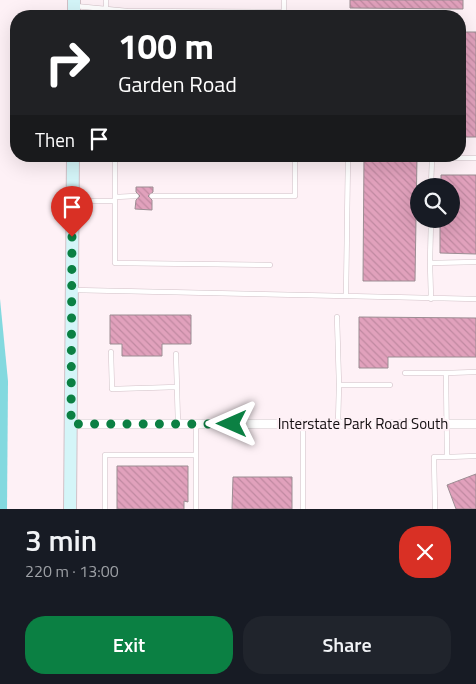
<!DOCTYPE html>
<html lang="en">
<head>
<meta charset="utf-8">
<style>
  body { margin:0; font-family:"Titillium Web",sans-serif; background:#20242c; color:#f1f3f6; height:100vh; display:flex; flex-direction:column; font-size:19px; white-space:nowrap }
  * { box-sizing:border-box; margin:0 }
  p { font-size:16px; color:#9ea1a6 }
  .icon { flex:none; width:28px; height:28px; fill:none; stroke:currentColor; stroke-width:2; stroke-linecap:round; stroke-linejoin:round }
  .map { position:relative; height:509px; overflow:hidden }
  .sheet { display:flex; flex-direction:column; background:#171b24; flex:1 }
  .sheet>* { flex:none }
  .hud { position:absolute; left:10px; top:10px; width:456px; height:152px; border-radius:20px; box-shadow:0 5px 20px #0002; background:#202124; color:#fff; overflow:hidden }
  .fabs { position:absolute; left:410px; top:178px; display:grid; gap:10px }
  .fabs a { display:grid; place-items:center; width:50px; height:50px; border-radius:50%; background:#171b24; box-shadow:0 5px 20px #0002; font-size:25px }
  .pin { position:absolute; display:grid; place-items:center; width:42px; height:42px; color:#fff; margin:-51px -21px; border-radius:50% 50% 50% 0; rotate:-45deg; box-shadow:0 0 5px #0007 }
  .pin .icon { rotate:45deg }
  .me { position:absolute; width:55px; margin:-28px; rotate:270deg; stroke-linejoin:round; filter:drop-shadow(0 0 4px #0008) }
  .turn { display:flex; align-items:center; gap:18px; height:105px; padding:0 25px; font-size:22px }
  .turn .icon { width:65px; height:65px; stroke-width:2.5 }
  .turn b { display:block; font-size:35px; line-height:42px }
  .then { display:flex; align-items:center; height:48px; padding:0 25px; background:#0003; gap:10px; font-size:19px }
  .round { display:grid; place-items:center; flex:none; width:52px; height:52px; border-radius:20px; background:#20242c }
  .headline { display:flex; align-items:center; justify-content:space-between; height:85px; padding:0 25px }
  h1 { font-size:30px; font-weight:600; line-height:38px }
  .button { display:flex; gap:10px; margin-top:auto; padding:10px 25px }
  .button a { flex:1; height:58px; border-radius:20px; background:#0b8043; color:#fff; font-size:20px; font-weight:600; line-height:58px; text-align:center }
  .button a+a { background:#20242c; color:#f1f3f6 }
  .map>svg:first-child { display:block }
  .water { fill:#83d9df }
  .building { fill:url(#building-back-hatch); stroke:#9c8d93 }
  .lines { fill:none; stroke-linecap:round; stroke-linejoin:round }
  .lane-casing { stroke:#d1c1c7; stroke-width:5.5 }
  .street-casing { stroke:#d1c1c7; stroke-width:10 }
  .secondary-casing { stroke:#d1c1c7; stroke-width:14 }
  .lane { stroke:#fff; stroke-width:4.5 }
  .street { stroke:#fff; stroke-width:9 }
  .secondary { stroke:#d4f5f8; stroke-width:12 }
  .route { stroke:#0b8043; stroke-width:9; stroke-dasharray:0 16.2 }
  .labels { text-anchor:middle; stroke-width:4.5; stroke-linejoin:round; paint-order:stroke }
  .street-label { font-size:15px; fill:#130e10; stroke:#fef1f6 }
</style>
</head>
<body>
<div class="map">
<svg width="476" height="509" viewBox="0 0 476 509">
  <defs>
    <pattern id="building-back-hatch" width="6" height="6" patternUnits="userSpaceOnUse" patternTransform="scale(1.25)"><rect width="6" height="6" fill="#e1a1bc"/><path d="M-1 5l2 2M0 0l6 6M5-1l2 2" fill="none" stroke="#c089a1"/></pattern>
  </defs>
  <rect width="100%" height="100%" fill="#fef1f6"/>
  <!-- water -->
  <path class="water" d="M0,299l8,82 -1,128h-7z"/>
  <!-- building -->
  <path class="building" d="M350,0h113v9l-113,-1z
    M460,32h16v105h-16v-24h4v-48h-4z
    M364,156h53l-2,125h-52z
    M441,175h35v79l-36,-1v-34h11v-33h-10z
    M136,187h17v5l-5,4 4,4v10l-17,-1 1,-9 4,-4 -4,-4z
    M110,315h81v29h-29v12h-40v-12h-12z
    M359,317l117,1v39h-88v11h-29z
    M117,466h71v36l-4,-1v8h-67z
    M476,474v35h-20l-9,-24z
    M233,477h59v32h-60z"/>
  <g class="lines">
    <defs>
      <path id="lane" d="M75,6l52,5 157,1v-12
        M106,8v-8
        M348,156l-2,140 130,3
        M432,158h44
        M431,186l1,-28
        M152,196h143v-40
        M115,197l21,-1
        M74,201h41v62l155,2
        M115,201v-45
        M431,219l-1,44 46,-1
        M430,263l1,36
        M74,290l272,6
        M337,317l2,68
        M111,352l1,37 65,-2
        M176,354l2,70
        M405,373h41
        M338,424l1,-39h51
        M447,457l29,-1
        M105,509v-54h91
        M196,509v-85
        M303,509v-85
        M435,509l-1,-52h13l-1,-84 30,-1"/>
      <path id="street" d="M71,424h405"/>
      <path id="secondary" d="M74,16v-16
        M70,509l3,-353"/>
    </defs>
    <!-- lane casing -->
    <use href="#lane" class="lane-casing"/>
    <!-- street casing -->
    <use href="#street" class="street-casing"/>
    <!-- secondary casing -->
    <use href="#secondary" class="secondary-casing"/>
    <!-- lane -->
    <use href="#lane" class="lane"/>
    <!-- street -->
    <use href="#street" class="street"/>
    <!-- secondary -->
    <use href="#secondary" class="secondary"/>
  </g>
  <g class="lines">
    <!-- route -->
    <path class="route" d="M72,237l-1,187h161"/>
  </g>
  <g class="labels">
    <!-- street labels -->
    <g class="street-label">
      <text x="363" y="429">Interstate Park Road South</text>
    </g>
  </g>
</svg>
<div class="fabs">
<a><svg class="icon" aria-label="search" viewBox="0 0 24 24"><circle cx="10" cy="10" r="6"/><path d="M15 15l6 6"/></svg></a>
</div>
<div class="pin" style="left:72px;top:237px;background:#d93025"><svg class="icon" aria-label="arrive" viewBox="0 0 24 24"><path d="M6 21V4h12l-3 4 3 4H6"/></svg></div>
<svg class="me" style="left:232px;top:424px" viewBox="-20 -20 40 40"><path d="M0-17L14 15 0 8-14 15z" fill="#0b8043" stroke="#fff" stroke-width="4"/></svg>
<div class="hud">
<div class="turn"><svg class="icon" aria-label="right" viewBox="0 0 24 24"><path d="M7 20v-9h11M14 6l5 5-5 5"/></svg><div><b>100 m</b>Garden Road</div></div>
<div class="then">Then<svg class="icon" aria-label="arrive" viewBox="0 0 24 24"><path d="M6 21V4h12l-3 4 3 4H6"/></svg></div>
</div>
</div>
<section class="sheet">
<div class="headline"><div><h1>3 min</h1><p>220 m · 13:00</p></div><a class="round" style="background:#d93025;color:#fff"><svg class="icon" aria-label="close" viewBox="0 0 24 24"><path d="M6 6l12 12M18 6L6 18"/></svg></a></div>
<div class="button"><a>Exit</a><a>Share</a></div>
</section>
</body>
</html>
